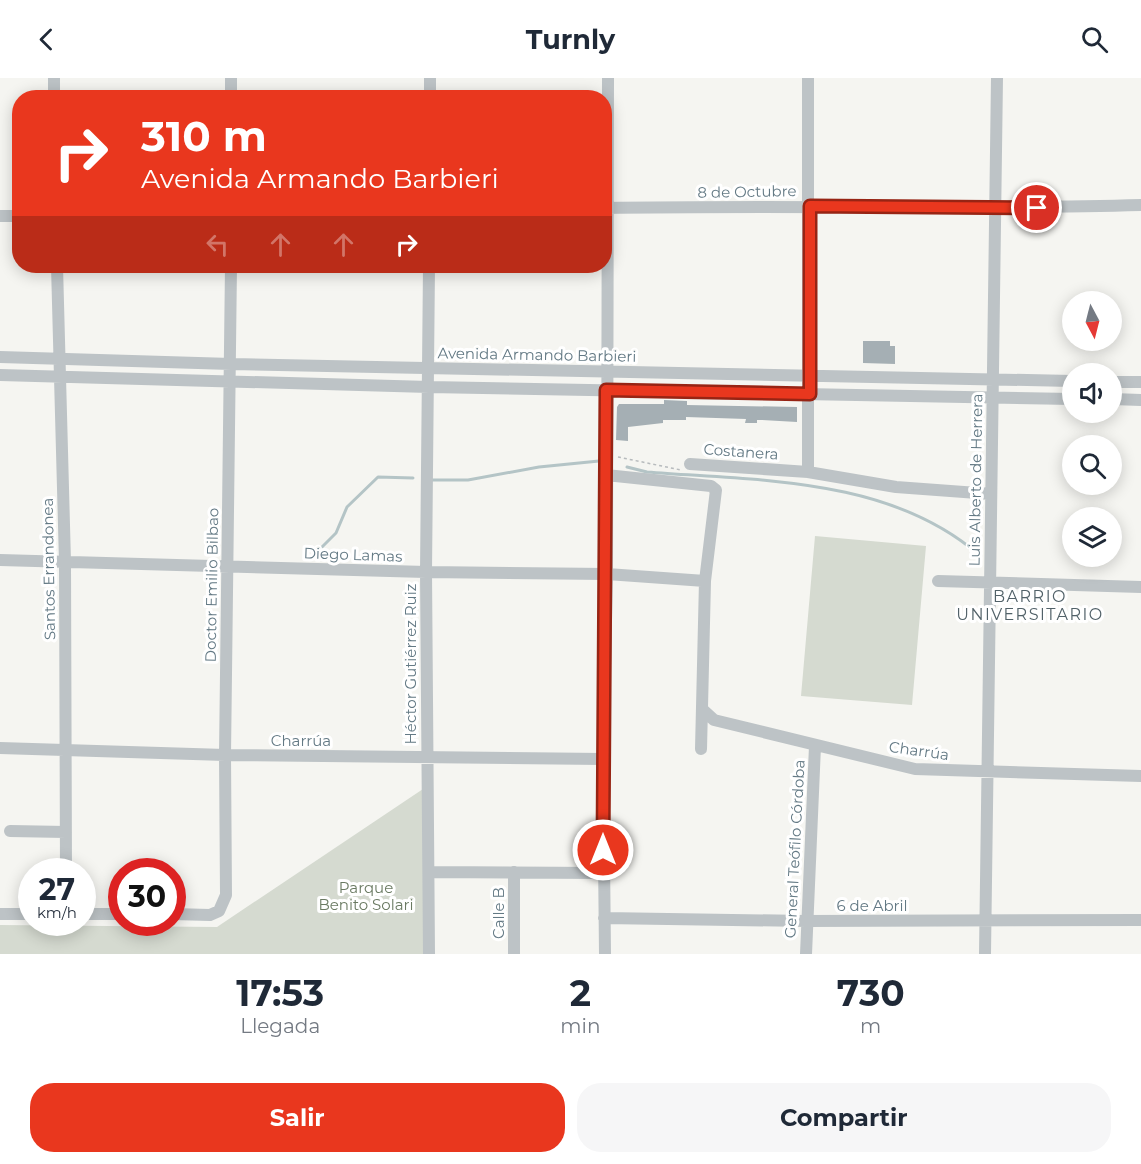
<!DOCTYPE html>
<html lang="es">
<head>
<meta charset="utf-8">
<style>
  body { margin:0; font-family:Montserrat,sans-serif; background:#f6f6f7; color:#1f2937; height:100vh; display:flex; flex-direction:column; font-size:22px; white-space:nowrap }
  * { box-sizing:border-box; margin:0 }
  p { font-size:20px; color:#747a83 }
  .icon { flex:none; width:33px; height:33px; fill:none; stroke:currentColor; stroke-width:2; stroke-linecap:round; stroke-linejoin:round }
  .map { position:relative; height:876px; overflow:hidden }
  .drawer { display:flex; flex-direction:column; background:#fff; flex:1 }
  .drawer>* { flex:none }
  .hud { position:absolute; left:12px; top:12px; width:600px; height:183px; border-radius:24px; box-shadow:0 3px 15px #0003; background:#e9371e; color:#fff; overflow:hidden }
  .needle { width:39px; rotate:173deg }
  .fabs { position:absolute; left:1062px; top:213px; display:grid; gap:12px }
  .fabs a { display:grid; place-items:center; width:60px; height:60px; border-radius:50%; background:#fff; box-shadow:0 3px 15px #0003; font-size:30px }
  .speed { position:absolute; left:18px; top:780px; display:flex; gap:12px; font-size:30px; font-weight:700; text-align:center }
  .speed>* { display:grid; place-content:center; width:78px; height:78px; border-radius:50%; background:#fff; box-shadow:0 3px 15px #0003; line-height:1 }
  .speed small { font-size:15px; font-weight:400 }
  .speed .limit { border:9px solid #d22; background:#fff; color:#111 }
  .pin { position:absolute; display:grid; place-items:center; width:51px; height:51px; color:#fff; margin:-26px; border:3px solid #fff; border-radius:50%; box-shadow:0 2px 6px #0007 }
  .me { position:absolute; width:66px; margin:-33px; rotate:0deg; stroke-linejoin:round; filter:drop-shadow(0 0 4px #0008) }
  .turn { display:flex; align-items:center; gap:21px; height:126px; padding:0 30px; font-size:27px }
  .turn .icon { width:78px; height:78px; stroke-width:2.5 }
  .turn b { display:block; font-size:42px; line-height:51px }
  .lanes { display:flex; align-items:center; height:57px; padding:0 30px; background:#0003; justify-content:center; gap:30px; direction:ltr }
  .lanes .off { opacity:.35 }
  .eta { display:flex; justify-content:space-evenly; align-items:center; height:102px; text-align:center }
  .eta b { font-size:36px; font-weight:700; line-height:42px }
  .cta { display:flex; gap:12px; margin-top:auto; padding:12px 30px }
  .cta a { flex:1; height:69px; border-radius:24px; background:#e9371e; color:#fff; font-size:24px; font-weight:700; line-height:69px; text-align:center }
  .cta a+a { background:#f6f6f7; color:#1f2937 }
  header { display:flex; justify-content:space-between; align-items:center; height:78px; padding:0 30px; background:#fff; font-size:27px; font-weight:700 }
  .map>svg:first-child { display:block }
  .green { fill:#d5dad0 }
  .lines { fill:none; stroke-linecap:round; stroke-linejoin:round }
  .stream { stroke:#b4c4c6; stroke-width:3 }
  .building { fill:#a5afb4 }
  .path { stroke:#b7bbbd; stroke-width:1.5; stroke-dasharray:3 3; stroke-linecap:butt }
  .minor { stroke:#bdc3c6; stroke-width:12 }
  .route-casing { stroke:#972414; stroke-width:15 }
  .route { stroke:#e9371e; stroke-width:10 }
  .labels { text-anchor:middle; stroke-width:6; stroke-linejoin:round; paint-order:stroke }
  .street-label { font-size:15px; fill:#637984; stroke:#fff }
  .park-label { font-size:15px; fill:#6a7a62; stroke:#fff }
  .neighbourhood-label { font-size:16px; letter-spacing:1.5px; fill:#516168; stroke:#fff }
</style>
</head>
<body>
<header><svg class="icon" aria-label="back" viewBox="0 0 24 24"><path d="M15 5l-7 7 7 7"/></svg>Turnly<svg class="icon" aria-label="search" viewBox="0 0 24 24"><circle cx="10" cy="10" r="6"/><path d="M15 15l6 6"/></svg></header>
<div class="map">
<svg width="1141" height="876" viewBox="0 0 1141 876">
  <rect width="100%" height="100%" fill="#f5f5f1"/>
  <!-- green -->
  <path class="green" d="M815,458l111,10 -14,159 -111,-9z
    M423,711l1,165h-424v-29l217,2z"/>
  <g class="lines">
    <!-- stream -->
    <path class="stream" d="M627,389l20,5c112,9 241,5 331,82
      M432,402h36l71,-13 60,-6
      M319,472l17,-17 11,-26 31,-30 35,1"/>
  </g>
  <!-- building -->
  <path class="building" d="M863,263h27v5h5v18l-32,-1z
    M664,322l23,1v4l110,2v15l-35,-2h-5v3h-12l1,-4 -60,-2v3h-23v3l-35,4v14l-12,-1 1,-33 2,-3h45z"/>
  <g class="lines">
    <!-- path -->
    <path class="path" d="M618,379l63,13"/>
    <!-- minor -->
    <path class="minor" d="M54,0v20
      M231,20v-20
      M430,20v-20
      M604,130c179,-3 358,2 537,-3
      M0,138h20
      M57,188l8,296 1,310
      M0,279l231,7 841,17
      M0,297l429,12 643,12
      M1112,304h29
      M1112,321l29,1
      M690,386l118,8 88,15 95,7
      M808,394v-394
      M606,397l105,11 5,4 -11,91 -4,168
      M0,482l426,12 181,2 98,7
      M938,503l203,6
      M702,631l12,11 201,49 226,7
      M0,670l225,7 378,4
      M10,753l56,1
      M429,794l174,1
      M514,794v82
      M0,836h32
      M82,836h40
      M172,836l38,1 9,-4 7,-16 -1,-140 6,-489
      M604,840l202,3 335,-1
      M429,876l-3,-382 3,-306
      M605,876l-2,-195 4,-185 1,-496
      M806,876l9,-208
      M985,876l12,-876"/>
  </g>
  <g class="lines">
    <defs>
      <path id="route" d="M603,772l3,-460 204,4v-188l227,2"/>
    </defs>
    <!-- route casing -->
    <use href="#route" class="route-casing"/>
    <!-- route -->
    <use href="#route" class="route"/>
  </g>
  <g class="labels">
    <!-- street labels -->
    <g class="street-label">
      <text transform="translate(747 114) rotate(-1)" y="5">8 de Octubre</text>
      <text transform="translate(537 277) rotate(1)" y="5">Avenida Armando Barbieri</text>
      <text transform="translate(741 374) rotate(4)" y="5">Costanera</text>
      <text transform="translate(976 402) rotate(-89)" y="5">Luis Alberto de Herrera</text>
      <text transform="translate(353 477) rotate(2)" y="5">Diego Lamas</text>
      <text transform="translate(49 491) rotate(-91)" y="5">Santos Errandonea</text>
      <text transform="translate(212 507) rotate(-89)" y="5">Doctor Emilio Bilbao</text>
      <text transform="translate(411 586) rotate(-90)" y="5">Héctor Gutiérrez Ruiz</text>
      <text x="301" y="668">Charrúa</text>
      <text transform="translate(919 673) rotate(8)" y="5">Charrúa</text>
      <text transform="translate(795 771) rotate(-87)" y="5">General Teófilo Córdoba</text>
      <text x="872" y="833">6 de Abril</text>
      <text transform="translate(499 835) rotate(-90)" y="5">Calle B</text>
    </g>
    <!-- park labels -->
    <g class="park-label">
      <text x="366" y="815">Parque<tspan x="366" dy="17">Benito Solari</tspan></text>
    </g>
    <!-- neighbourhood labels -->
    <g class="neighbourhood-label">
      <text x="1030" y="524">BARRIO<tspan x="1030" dy="18">UNIVERSITARIO</tspan></text>
    </g>
  </g>
</svg>
<div class="fabs">
<a><svg class="needle" viewBox="-14 -14 28 28"><path d="M0-13l5 13h-10z" fill="#e53935"/><path d="M0 13l5-13h-10z" fill="#747a83"/></svg></a>
<a><svg class="icon" aria-label="sound" viewBox="0 0 24 24"><path d="M4 9h4l5-4v14l-5-4H4zM17 9q2 3 0 6"/></svg></a>
<a><svg class="icon" aria-label="search" viewBox="0 0 24 24"><circle cx="10" cy="10" r="6"/><path d="M15 15l6 6"/></svg></a>
<a><svg class="icon" aria-label="layers" viewBox="0 0 24 24"><path d="M12 4l9 5-9 5-9-5zM3 14l9 5 9-5"/></svg></a>
</div>
<div class="speed"><div>27<small>km/h</small></div><div class="limit">30</div></div>
<div class="pin" style="left:1037px;top:130px;background:#d93025"><svg class="icon" aria-label="arrive" viewBox="0 0 24 24"><path d="M6 21V4h12l-3 4 3 4H6"/></svg></div>
<svg class="me" style="left:603px;top:772px" viewBox="-20 -20 40 40"><circle r="17" fill="#e9371e" stroke="#fff" stroke-width="3"/><path d="M0-11L8 9 0 5-8 9z" fill="#fff"/></svg>
<div class="hud">
<div class="turn"><svg class="icon" aria-label="right" viewBox="0 0 24 24"><path d="M7 20v-9h11M14 6l5 5-5 5"/></svg><div><b>310 m</b>Avenida Armando Barbieri</div></div>
<div class="lanes"><svg class="icon off" aria-label="left" viewBox="0 0 24 24"><path d="M17 20v-9H6M10 6l-5 5 5 5"/></svg><svg class="icon off" aria-label="ahead" viewBox="0 0 24 24"><path d="M12 20V5M6 11l6-6 6 6"/></svg><svg class="icon off" aria-label="ahead" viewBox="0 0 24 24"><path d="M12 20V5M6 11l6-6 6 6"/></svg><svg class="icon" aria-label="right" viewBox="0 0 24 24"><path d="M7 20v-9h11M14 6l5 5-5 5"/></svg></div>
</div>
</div>
<section class="drawer">
<div class="eta">
<div><b>17:53</b><p>Llegada</p></div>
<div><b>2</b><p>min</p></div>
<div><b>730</b><p>m</p></div>
</div>
<div class="cta"><a>Salir</a><a>Compartir</a></div>
</section>
</body>
</html>
